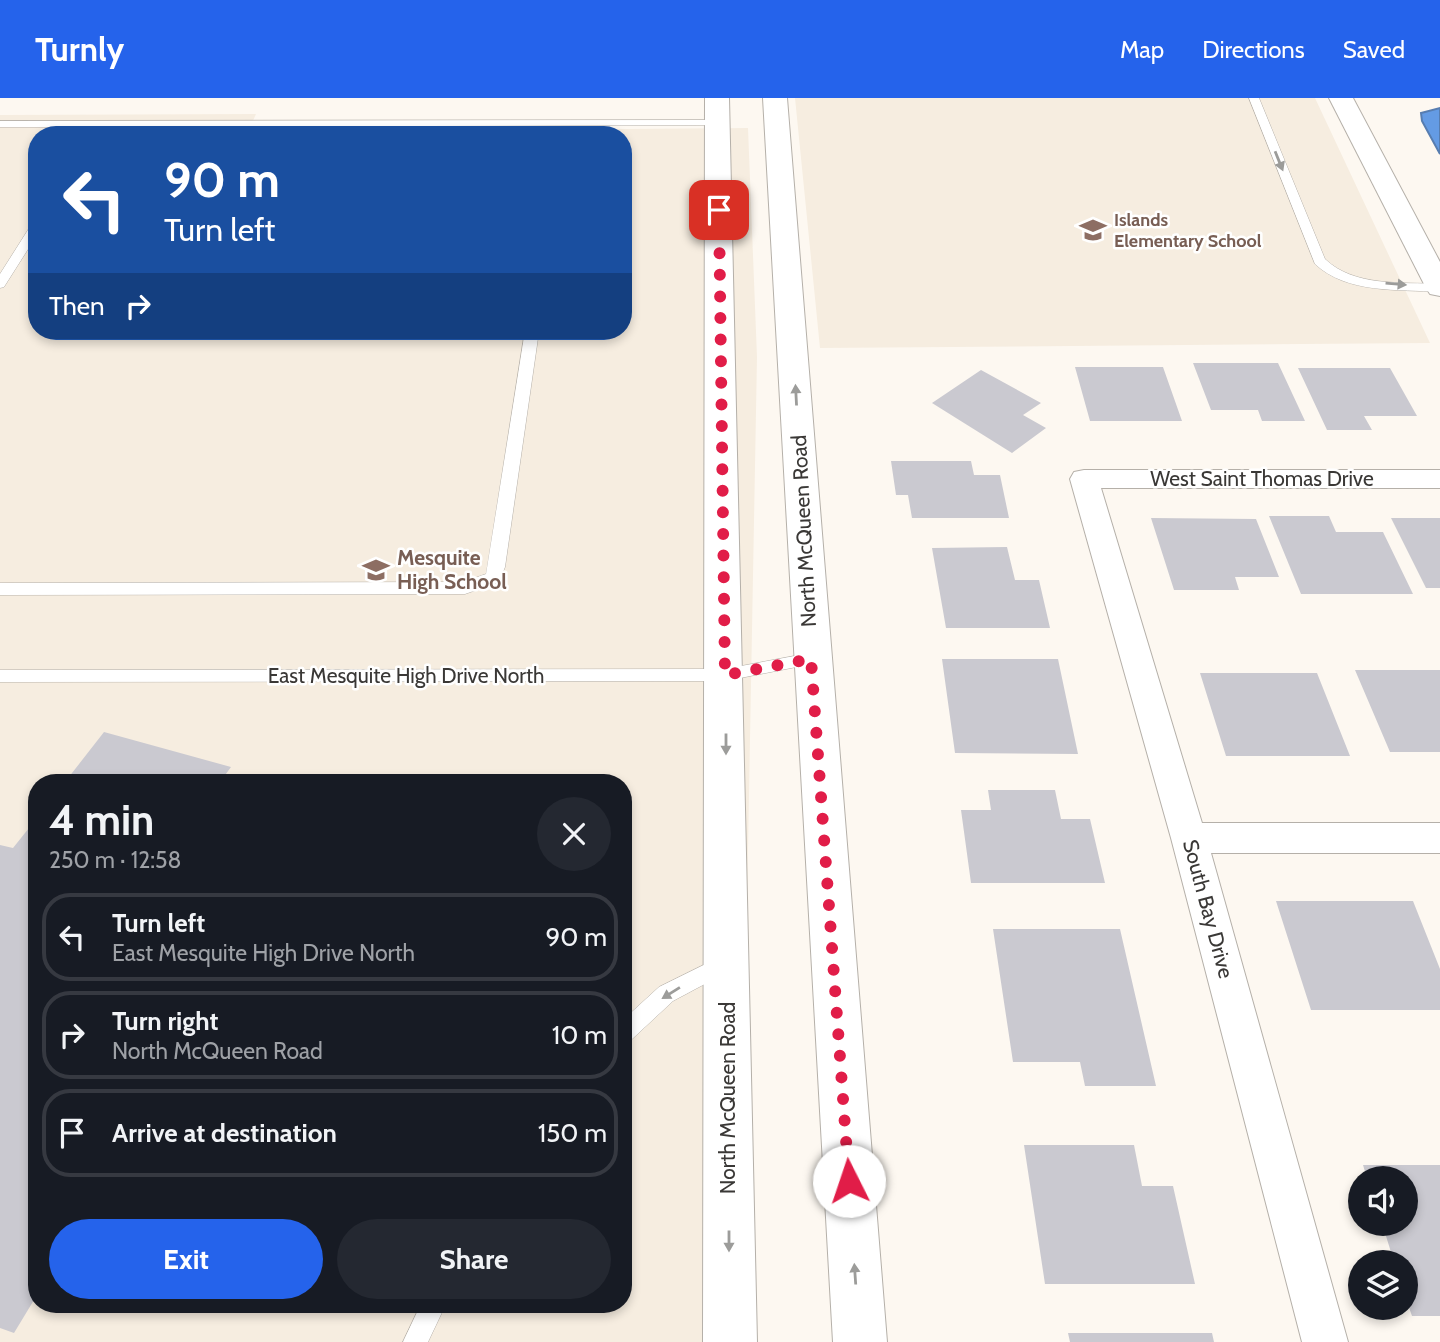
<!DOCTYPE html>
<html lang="en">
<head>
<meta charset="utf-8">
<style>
  body { margin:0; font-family:Cabin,sans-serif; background:#242831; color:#f1f3f6; height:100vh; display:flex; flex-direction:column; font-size:26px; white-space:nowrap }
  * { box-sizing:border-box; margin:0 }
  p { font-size:23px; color:#9ea1a6 }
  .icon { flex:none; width:38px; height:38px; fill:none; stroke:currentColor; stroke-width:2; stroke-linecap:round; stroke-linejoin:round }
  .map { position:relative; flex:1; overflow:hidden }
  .side { position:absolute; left:28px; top:676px; width:604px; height:539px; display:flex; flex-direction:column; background:#171b24; border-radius:28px; box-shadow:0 4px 10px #0003 }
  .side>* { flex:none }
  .banner { position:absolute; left:28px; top:28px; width:604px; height:214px; border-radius:28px; box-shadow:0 4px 10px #0003; background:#1a4fa0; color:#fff; overflow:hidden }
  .buttons { position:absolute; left:1348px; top:1068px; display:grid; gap:14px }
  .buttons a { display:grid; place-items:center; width:70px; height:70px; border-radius:50%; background:#171b24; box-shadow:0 4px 10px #0003; font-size:35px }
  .pin { position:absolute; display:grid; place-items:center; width:60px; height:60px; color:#fff; margin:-30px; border-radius:14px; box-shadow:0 4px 10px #0006 }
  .me { position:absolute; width:77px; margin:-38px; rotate:356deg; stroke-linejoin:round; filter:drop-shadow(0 0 5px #0008) }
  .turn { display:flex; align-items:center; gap:24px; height:147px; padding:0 21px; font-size:32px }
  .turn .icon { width:91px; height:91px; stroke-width:2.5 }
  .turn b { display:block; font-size:49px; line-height:60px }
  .then { display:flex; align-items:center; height:66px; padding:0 21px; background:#0003; gap:14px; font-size:26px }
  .round { display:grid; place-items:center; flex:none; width:74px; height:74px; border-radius:37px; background:#242831 }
  .summary { display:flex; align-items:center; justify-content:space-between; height:119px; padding:0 21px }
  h1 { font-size:42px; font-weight:700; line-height:52px }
  .action { display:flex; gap:14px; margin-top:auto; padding:14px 21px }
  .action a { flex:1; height:80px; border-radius:42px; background:#2563eb; color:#fff; font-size:28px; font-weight:700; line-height:80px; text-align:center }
  .action a+a { background:#242831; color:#f1f3f6 }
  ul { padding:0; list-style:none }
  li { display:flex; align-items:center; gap:21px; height:88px; margin:0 14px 10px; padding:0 7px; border:4px solid #363941; border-radius:28px }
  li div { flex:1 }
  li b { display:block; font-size:26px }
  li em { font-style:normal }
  header { display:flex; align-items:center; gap:42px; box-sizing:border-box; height:98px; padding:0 35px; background:#2563eb; color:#fff }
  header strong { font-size:33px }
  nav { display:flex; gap:38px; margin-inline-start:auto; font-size:24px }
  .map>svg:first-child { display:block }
  .built { fill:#f6ede0; fill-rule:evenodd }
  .water { fill:#649be4; stroke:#577db0; stroke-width:2 }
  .building { fill:#cac9d0 }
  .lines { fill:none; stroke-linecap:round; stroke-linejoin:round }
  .service-casing { stroke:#b5b0a9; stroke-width:1 }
  .minor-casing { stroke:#b5b0a9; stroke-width:2 }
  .tertiary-casing { stroke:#b5b0a9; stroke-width:2 }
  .secondary-casing { stroke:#b5b0a9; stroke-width:2 }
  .service { fill:#fff; fill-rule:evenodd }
  .minor { fill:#fff; fill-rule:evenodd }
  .tertiary { fill:#fff; fill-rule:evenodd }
  .secondary { fill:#fff; fill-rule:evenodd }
  .oneway { fill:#9c9c9a }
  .route { stroke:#e11d48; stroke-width:12; stroke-dasharray:0 21.6 }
  .labels { text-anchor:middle; stroke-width:5; stroke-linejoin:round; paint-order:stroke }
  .far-education-label { font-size:18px; font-weight:bold; fill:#785e54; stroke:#fff; text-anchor:start }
  .street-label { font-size:21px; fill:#3a3836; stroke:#fff }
  .education-label { font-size:21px; font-weight:bold; fill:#785e54; stroke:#fff; text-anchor:start }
</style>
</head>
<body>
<header>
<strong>Turnly</strong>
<nav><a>Map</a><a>Directions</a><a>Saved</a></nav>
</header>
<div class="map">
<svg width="1440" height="1244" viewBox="0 0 1440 1244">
  <rect width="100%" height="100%" fill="#fdf8f1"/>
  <!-- built -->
  <path class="built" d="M795,0h520l115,245 -610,5z
    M256,16l-8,18 500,-4 9,229 -18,985h-739v-1227zM37,37h586v196h-586zM37,684h586v522h-586z"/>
  <!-- water -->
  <path class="water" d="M1440,10v46l-18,-33 -1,-8z"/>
  <!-- building -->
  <path class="building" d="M1193,265h85l27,58h-43l-4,-11h-47z
    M1075,269h88l19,54h-92z
    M1298,270h92l27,48h-53l8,14h-45z
    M981,272l60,33 -18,12 23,13 -34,25 -80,-50z
    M891,363h80l3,14h26l9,43h-97l-4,-23h-12z
    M1269,418h60l7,16h47l30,62h-112z
    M1151,420l105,1 23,58h-44l4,13h-65z
    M1391,420h49v70h-14z
    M1007,449l8,33h24l11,48h-104l-14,-80z
    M942,561h116l20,95 -123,-1z
    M1355,572h85v82h-50z
    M1200,575h117l33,83h-124z
    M104,634l127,35 -11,15h-155z
    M988,692h67l6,29h29l15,64h-134l-10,-73h30z
    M37,720v477l-23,38 -14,-5v-483l13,3z
    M1276,803h137l27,68v41h-129z
    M993,831h127l36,157h-71l-5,-24h-67z
    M1024,1047h110l8,41h31l22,98h-150z
    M1363,1067h77v151h-28l-7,-20v-34h-11l-12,-39h23v-45h-38z
    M1068,1235h144l2,9h-144z"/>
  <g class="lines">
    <defs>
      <path id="service" d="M1249,0h10l66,161c29,28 77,23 115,25v8c-42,-3 -93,2 -125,-28z
        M718,22l5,3 -1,2 -619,2 -4,8h-11l5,-8h-93v-6z
        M37,123v14l-33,52 -4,1v-14l33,-52z
        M525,233h14l-34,236 -6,15 -34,12 -465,1v-12l464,-1 22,-8z
        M811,555l8,6 -2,4 -92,18 -725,1v-12l725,-1z
        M724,857l7,3 3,6 -3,6 -58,31 -43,40 -7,3v-24l36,-33z
        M421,1206h25l-18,38h-25z"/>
      <path id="minor" d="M1084,372h356v18h-339l101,335h238v30h-229l137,489h-46l-131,-504 -101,-359 4,-7z"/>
      <path id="tertiary" d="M1329,0h24l87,164v34l-10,-2 -4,-6z"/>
      <path id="secondary" d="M705,0h24l28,1244h-54z
        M763,0h24l100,1244h-54z"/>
    </defs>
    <!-- service casing -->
    <use href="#service" class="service-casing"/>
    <!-- minor casing -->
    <use href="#minor" class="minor-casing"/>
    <!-- tertiary casing -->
    <use href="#tertiary" class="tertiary-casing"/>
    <!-- secondary casing -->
    <use href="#secondary" class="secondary-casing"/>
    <!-- service -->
    <use href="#service" class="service"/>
    <!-- minor -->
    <use href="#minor" class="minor"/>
    <!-- tertiary -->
    <use href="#tertiary" class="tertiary"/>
    <!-- secondary -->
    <use href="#secondary" class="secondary"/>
  </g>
  <!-- one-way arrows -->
  <defs><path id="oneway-solid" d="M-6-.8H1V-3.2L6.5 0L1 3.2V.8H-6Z" transform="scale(1.75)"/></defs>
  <g class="oneway">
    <use href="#oneway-solid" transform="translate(1279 63) rotate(68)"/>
    <use href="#oneway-solid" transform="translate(1396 186) rotate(5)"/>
    <use href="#oneway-solid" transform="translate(796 297) rotate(-93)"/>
    <use href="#oneway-solid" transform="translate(726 646) rotate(90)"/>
    <use href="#oneway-solid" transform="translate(671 895) rotate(148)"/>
    <use href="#oneway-solid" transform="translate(729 1143) rotate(90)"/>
    <use href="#oneway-solid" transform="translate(855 1176) rotate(-94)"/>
  </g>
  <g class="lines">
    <!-- route -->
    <path class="route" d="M719,112l6,465 86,-16 38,522"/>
  </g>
  <!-- icons -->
  <defs>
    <symbol id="school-bare" viewBox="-9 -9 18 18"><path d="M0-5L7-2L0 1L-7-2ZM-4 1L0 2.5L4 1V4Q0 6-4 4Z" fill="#8d6e63" stroke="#fff" stroke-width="2.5" paint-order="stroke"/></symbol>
  </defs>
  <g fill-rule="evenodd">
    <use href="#school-bare" x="1074" y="113" width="38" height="38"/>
    <use href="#school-bare" x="357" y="453" width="38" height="38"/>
  </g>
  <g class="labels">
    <!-- far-education labels -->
    <g class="far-education-label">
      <text x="1114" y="128">Islands<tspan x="1114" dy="21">Elementary School</tspan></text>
    </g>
    <!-- street labels -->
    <g class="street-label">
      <text x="1262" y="388">West Saint Thomas Drive</text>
      <text transform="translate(804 433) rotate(-93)" y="7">North McQueen Road</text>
      <text x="406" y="585">East Mesquite High Drive North</text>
      <text transform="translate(1208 811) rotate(75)" y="7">South Bay Drive</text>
      <text transform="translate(728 1000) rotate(-90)" y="7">North McQueen Road</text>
    </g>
    <!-- education labels -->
    <g class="education-label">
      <text x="397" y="467">Mesquite<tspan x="397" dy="24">High School</tspan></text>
    </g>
  </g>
</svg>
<div class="buttons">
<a><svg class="icon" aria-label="sound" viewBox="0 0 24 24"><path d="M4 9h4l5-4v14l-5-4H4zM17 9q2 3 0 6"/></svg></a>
<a><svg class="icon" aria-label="layers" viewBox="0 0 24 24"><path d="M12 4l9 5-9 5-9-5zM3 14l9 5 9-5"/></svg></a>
</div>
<div class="pin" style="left:719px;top:112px;background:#d93025"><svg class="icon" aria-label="arrive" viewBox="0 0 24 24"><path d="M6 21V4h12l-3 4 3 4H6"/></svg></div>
<svg class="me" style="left:849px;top:1083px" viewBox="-20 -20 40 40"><circle r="19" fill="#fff"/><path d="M0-13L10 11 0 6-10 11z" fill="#e11d48"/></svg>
<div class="banner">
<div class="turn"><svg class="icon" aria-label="left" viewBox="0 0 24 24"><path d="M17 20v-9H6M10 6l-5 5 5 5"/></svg><div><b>90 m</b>Turn left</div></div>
<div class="then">Then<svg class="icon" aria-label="right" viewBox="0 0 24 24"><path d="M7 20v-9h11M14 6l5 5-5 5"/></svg></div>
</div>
<section class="side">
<div class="summary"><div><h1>4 min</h1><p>250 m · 12:58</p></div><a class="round"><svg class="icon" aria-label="close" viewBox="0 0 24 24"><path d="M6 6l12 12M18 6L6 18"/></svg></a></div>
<ul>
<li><svg class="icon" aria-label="left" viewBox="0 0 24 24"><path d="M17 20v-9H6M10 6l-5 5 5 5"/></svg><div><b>Turn left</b><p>East Mesquite High Drive North</p></div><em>90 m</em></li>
<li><svg class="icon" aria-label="right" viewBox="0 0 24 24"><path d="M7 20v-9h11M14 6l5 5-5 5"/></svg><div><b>Turn right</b><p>North McQueen Road</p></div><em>10 m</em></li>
<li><svg class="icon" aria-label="arrive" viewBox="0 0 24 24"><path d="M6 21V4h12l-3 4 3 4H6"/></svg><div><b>Arrive at destination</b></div><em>150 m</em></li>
</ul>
<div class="action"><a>Exit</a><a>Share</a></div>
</section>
</div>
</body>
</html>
